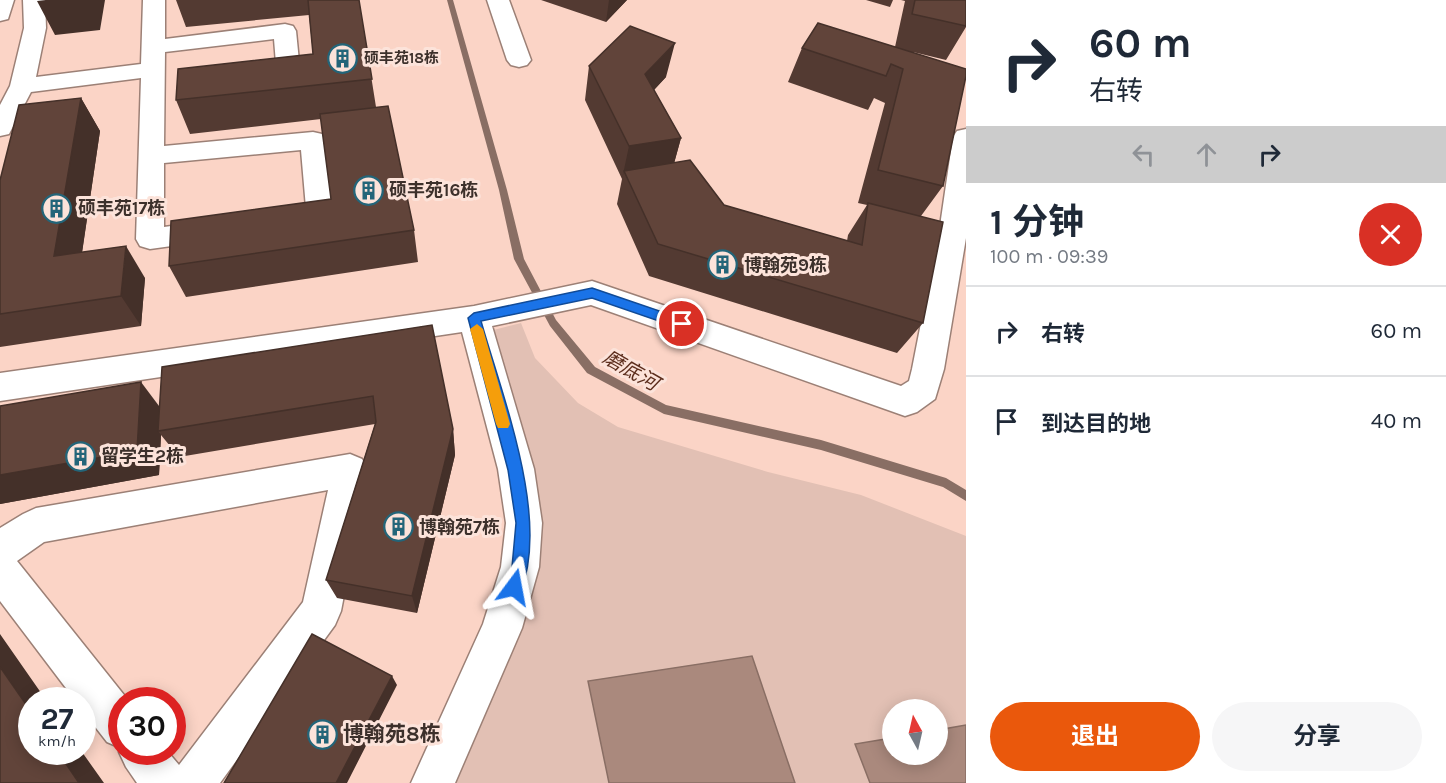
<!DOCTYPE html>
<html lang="zh">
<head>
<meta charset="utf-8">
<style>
  body { margin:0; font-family:Karla,"Noto Sans SC",sans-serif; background:#f6f6f7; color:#1f2937; height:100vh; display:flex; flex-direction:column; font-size:22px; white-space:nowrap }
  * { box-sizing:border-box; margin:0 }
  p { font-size:20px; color:#747a83 }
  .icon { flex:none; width:33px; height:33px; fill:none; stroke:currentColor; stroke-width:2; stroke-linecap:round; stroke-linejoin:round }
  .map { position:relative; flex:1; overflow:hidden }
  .drawer { display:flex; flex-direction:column; background:#fff; width:480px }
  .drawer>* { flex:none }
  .banner { background:#fff; color:#1f2937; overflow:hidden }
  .needle { width:39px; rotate:352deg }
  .tools { position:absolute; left:882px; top:699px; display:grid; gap:12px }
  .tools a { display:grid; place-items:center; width:66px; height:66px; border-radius:50%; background:#fff; box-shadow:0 3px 15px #0003; font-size:30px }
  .speed { position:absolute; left:18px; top:687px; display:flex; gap:12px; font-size:30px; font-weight:700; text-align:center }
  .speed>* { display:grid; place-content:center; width:78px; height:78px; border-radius:50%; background:#fff; box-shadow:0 3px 15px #0003; line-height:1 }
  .speed small { font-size:15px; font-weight:400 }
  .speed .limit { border:9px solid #d22; background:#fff; color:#111 }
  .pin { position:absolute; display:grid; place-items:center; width:51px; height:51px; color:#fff; margin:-26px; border:3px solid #fff; border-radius:50%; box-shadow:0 2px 6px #0007 }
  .me { position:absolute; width:66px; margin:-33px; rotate:13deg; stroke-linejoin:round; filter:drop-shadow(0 0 4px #0008) }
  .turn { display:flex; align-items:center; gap:21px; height:126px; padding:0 24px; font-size:27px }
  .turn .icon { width:78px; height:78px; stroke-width:2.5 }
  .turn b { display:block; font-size:42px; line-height:51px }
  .lanes { display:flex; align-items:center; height:57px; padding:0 24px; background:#0003; justify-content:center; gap:30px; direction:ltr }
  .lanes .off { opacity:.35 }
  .round { display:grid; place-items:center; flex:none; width:63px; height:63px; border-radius:32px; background:#f6f6f7 }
  .overview { display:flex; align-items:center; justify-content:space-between; height:102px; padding:0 24px }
  h1 { font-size:36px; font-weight:700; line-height:45px }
  .button { display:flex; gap:12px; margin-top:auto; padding:12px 24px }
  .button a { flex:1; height:69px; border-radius:36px; background:#ea580c; color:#fff; font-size:24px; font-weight:700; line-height:69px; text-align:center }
  .button a+a { background:#f6f6f7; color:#1f2937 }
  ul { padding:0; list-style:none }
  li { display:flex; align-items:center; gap:18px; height:90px; padding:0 24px; border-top:2px solid #e0e1e3 }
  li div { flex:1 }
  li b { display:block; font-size:22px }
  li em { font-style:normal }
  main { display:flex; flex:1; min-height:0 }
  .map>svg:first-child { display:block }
  .built { fill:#fbd4c6; fill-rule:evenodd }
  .green { fill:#e2c0b4; fill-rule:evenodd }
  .water { fill:#aa897d; stroke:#896e64; stroke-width:1.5 }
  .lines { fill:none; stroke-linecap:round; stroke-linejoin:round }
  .stream { fill:#896e64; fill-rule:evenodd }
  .minor-casing { stroke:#9c8076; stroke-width:3 }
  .minor { fill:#fff; fill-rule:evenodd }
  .wall { fill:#533a32 }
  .shaded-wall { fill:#443029 }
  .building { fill:#61443a; stroke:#443029; stroke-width:1.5 }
  .route { fill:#1a73e8; stroke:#114b97; stroke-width:1.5 }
  .slow { fill:#f59e0b }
  .labels { text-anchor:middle; stroke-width:6; stroke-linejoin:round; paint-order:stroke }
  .far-poi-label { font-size:15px; font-weight:bold; fill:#3c302b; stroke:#fce3da; text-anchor:start }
  .poi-label { font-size:18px; font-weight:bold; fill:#3c302b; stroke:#fce3da; text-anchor:start }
  .water-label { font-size:20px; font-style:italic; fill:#5d2e1d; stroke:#fce3da }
  .near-poi-label { font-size:21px; font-weight:bold; fill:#3c302b; stroke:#fce3da; text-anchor:start }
</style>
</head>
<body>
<main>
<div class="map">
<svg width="966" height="783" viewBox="0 0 966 783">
  <rect width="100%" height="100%" fill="#fce3da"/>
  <!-- built -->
  <path class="built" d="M0,0h966v783h-966zM32,700h50v52h-50zM122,700h50v52h-50zM892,710h46v44h-46z"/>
  <!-- green -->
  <path class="green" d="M521,323l14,35 43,45 40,24 150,45 93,23 105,41v247h-533l87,-216 -42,-233zM892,710h46v44h-46z"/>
  <!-- water -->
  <path class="water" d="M752,656l43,127h-186l-21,-102z
    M966,725v58h-96l-15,-39 37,-6v16h46v-24z"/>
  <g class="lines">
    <!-- stream -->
    <path class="stream" d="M447,0h6l54,190 17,69 32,61 39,47 71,38 155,35 125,38 20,12v11l-23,-14 -122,-37 -157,-36 -77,-41 -37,-47 -36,-67 -15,-69z"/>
    <defs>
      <path id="minor" d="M0,0h14l-6,19 -8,2z
        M23,0h22l1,28 -10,49 105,-13 2,-64h22v39l120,-15 8,2 3,5 5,51 -4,5c-12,3 -24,5 -36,2l-4,-5 4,-5 16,-3 -3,-37 -109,13 -1,94 149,-14 9,2 4,6 9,76 -4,7 -39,7 -10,-3 -4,-7 4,-7 24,-5 -5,-58 -137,13v64l51,-7 10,3 4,7 -4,7 -10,3 -65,9 -10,-3 -4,-7 5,-161 -110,14 -22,42 -9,2v-31l10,-19 14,-58z
        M487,0h22l22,60 -4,5 -8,2 -8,-2 -4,-5z
        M966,129v109l-22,131 -9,30 -18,13 -12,4 -314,-111 -99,21 42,143 8,54 -3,44 -17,61 -67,155h-44l72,-159 18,-57 5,-44 -8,-54 -36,-137 -462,69v-28l474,-67 118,-25 309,105 8,-5 3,-12 28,-143 13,-89 4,-6z
        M350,454l12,5 6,11 -27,141 -6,14 -115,158h-83l-11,-16 -7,-15 2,-4 -14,-6 -25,-32v-10h-7l-75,-99v-73l23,-14 13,-6zM328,490l-25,112 -124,163 -11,-13h-46v-52h6l-111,-139 27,-19z"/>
    </defs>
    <!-- minor casing -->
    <use href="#minor" class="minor-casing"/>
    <!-- minor -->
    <use href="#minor" class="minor"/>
  </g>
  <!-- wall -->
  <path class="wall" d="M176,0h183l17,107 38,123 4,32 -232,35 -17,-31 162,-67 -10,-80 -131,15 -14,-34 137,-46 -4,-39 -123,12z
    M541,0h86l-21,22z
    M866,0h27l-3,7z
    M901,0h65v27l-20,33 -33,-8 30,134 -22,30 2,107 -26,30 -248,-77 -32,-72 5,-25 -37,-79 4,-34 77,11 -12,13 27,48 -7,25 50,42 123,36 1,-6 19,-30 -9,-2 27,-100 -11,-5 -6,12 -80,-28 14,-34 93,-1 10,-46z
    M81,98l19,33 -18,121 63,26 -4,48 -141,21v-167z
    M432,325l21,104 2,26 -38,158 -80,-15 -11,-18 49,-156 -196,33 -18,-22 -2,40 -159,29v-98l160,1z"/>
  <!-- shaded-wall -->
  <path class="shaded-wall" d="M46,0h59l-5,30 -45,5 -18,-34z
    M609,0h18l-21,22z
    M675,43l-9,34 -28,30 7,-33z
    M81,98l19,33 -23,156 -23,-31z
    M681,138l-9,33h-48l-2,8 7,-33z
    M126,246l19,32 -4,48 -20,-30z
    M141,382l21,28 -4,21 3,4 -2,40 -159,29v-29z
    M453,429l2,26 -38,158 -5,-17z
    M0,634l46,66h-14v13l-32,-46z
    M392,676l5,9 -50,98h-11z
    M58,752h24l22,31h-25z"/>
  <!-- building -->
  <path class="building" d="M308,0h51l13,79 -196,21 2,-31 135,-15z
    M915,0h51v26l-54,-12z
    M818,23l148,46v7l-23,110 -65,-16 25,-101 -12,-5 -5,12 -84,-28z
    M630,26l45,17 -30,31 36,64 -52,8 -40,-80z
    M81,98l-27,158 72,-10 -5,50 -121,18v-134l19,-75z
    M388,106l26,124 -245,36 2,-45 160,-22 -11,-85z
    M690,160l34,45 138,40 6,-42 75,19 -20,101 -265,-79 -34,-73z
    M432,325l21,104 -41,167 -86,-16 50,-158 -3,-26 -215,35 4,-64z
    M141,382l-4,69 -137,24v-69z
    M312,634l80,42 -56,107h-112z
    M0,667l32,46v39h26l21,31h-79z"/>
  <!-- route -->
  <path class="route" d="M592,288l94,32 2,4 -6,5 -90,-31 -111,23c21,75 70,198 39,272l-6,2 -5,-2 -3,-6 6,-20 4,-44 -8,-53 -40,-152 6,-5z"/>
  <!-- slow -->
  <path class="slow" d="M477,324l6,5 27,95 -2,4h-10l-2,-4 -26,-95z"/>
  <!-- icons -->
  <defs>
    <symbol id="building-ring" viewBox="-11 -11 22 22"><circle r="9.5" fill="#fce3da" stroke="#236579" stroke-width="1.5"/><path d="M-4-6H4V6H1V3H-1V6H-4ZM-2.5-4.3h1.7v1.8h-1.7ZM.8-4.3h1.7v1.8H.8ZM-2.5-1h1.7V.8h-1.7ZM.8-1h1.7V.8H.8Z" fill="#236579"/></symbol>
  </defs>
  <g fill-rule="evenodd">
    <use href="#building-ring" x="326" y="42" width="33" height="33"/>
    <use href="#building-ring" x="352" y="174" width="33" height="33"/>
    <use href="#building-ring" x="40" y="192" width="33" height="33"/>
    <use href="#building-ring" x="706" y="248" width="33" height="33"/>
    <use href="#building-ring" x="64" y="440" width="33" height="33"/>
    <use href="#building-ring" x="382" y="510" width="33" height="33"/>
    <use href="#building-ring" x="306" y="718" width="33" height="33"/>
  </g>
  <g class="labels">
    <!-- far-poi labels -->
    <g class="far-poi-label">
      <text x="364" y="63">硕丰苑18栋</text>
    </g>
    <!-- poi labels -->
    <g class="poi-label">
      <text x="389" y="196">硕丰苑16栋</text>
      <text x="78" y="214">硕丰苑17栋</text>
      <text x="744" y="271">博翰苑9栋</text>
      <text x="101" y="462">留学生2栋</text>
      <text x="419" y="533">博翰苑7栋</text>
    </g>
    <!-- water labels -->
    <g class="water-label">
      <text transform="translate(631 370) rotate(30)" y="7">磨底河</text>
    </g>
    <!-- near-poi labels -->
    <g class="near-poi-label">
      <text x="343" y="741">博翰苑8栋</text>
    </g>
  </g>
</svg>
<div class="tools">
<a><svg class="needle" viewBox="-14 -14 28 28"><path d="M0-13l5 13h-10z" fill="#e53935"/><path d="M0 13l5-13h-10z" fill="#747a83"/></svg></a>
</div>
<div class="speed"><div>27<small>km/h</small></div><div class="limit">30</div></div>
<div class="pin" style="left:682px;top:324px;background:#d93025"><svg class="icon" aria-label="arrive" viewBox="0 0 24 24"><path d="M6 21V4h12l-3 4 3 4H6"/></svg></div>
<svg class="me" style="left:514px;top:587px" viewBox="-20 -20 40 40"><path d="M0-17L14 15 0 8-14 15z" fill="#1a73e8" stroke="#fff" stroke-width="4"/></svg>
</div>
<section class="drawer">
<div class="banner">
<div class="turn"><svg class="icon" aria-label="right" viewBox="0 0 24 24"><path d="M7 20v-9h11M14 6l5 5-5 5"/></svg><div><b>60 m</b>右转</div></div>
<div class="lanes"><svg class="icon off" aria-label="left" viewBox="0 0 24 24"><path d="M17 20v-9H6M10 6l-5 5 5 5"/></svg><svg class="icon off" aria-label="ahead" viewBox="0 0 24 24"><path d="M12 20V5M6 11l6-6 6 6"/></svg><svg class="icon" aria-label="right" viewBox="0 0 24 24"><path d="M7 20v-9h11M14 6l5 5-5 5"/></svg></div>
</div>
<div class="overview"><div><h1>1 分钟</h1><p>100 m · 09:39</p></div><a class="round" style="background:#d93025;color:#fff"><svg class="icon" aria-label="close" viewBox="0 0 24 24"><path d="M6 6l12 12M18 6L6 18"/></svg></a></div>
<ul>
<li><svg class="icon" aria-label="right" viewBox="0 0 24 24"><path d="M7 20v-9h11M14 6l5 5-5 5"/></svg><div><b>右转</b></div><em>60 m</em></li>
<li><svg class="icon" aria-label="arrive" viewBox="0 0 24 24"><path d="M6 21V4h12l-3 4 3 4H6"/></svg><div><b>到达目的地</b></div><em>40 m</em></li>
</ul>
<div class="button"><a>退出</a><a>分享</a></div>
</section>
</main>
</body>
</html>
